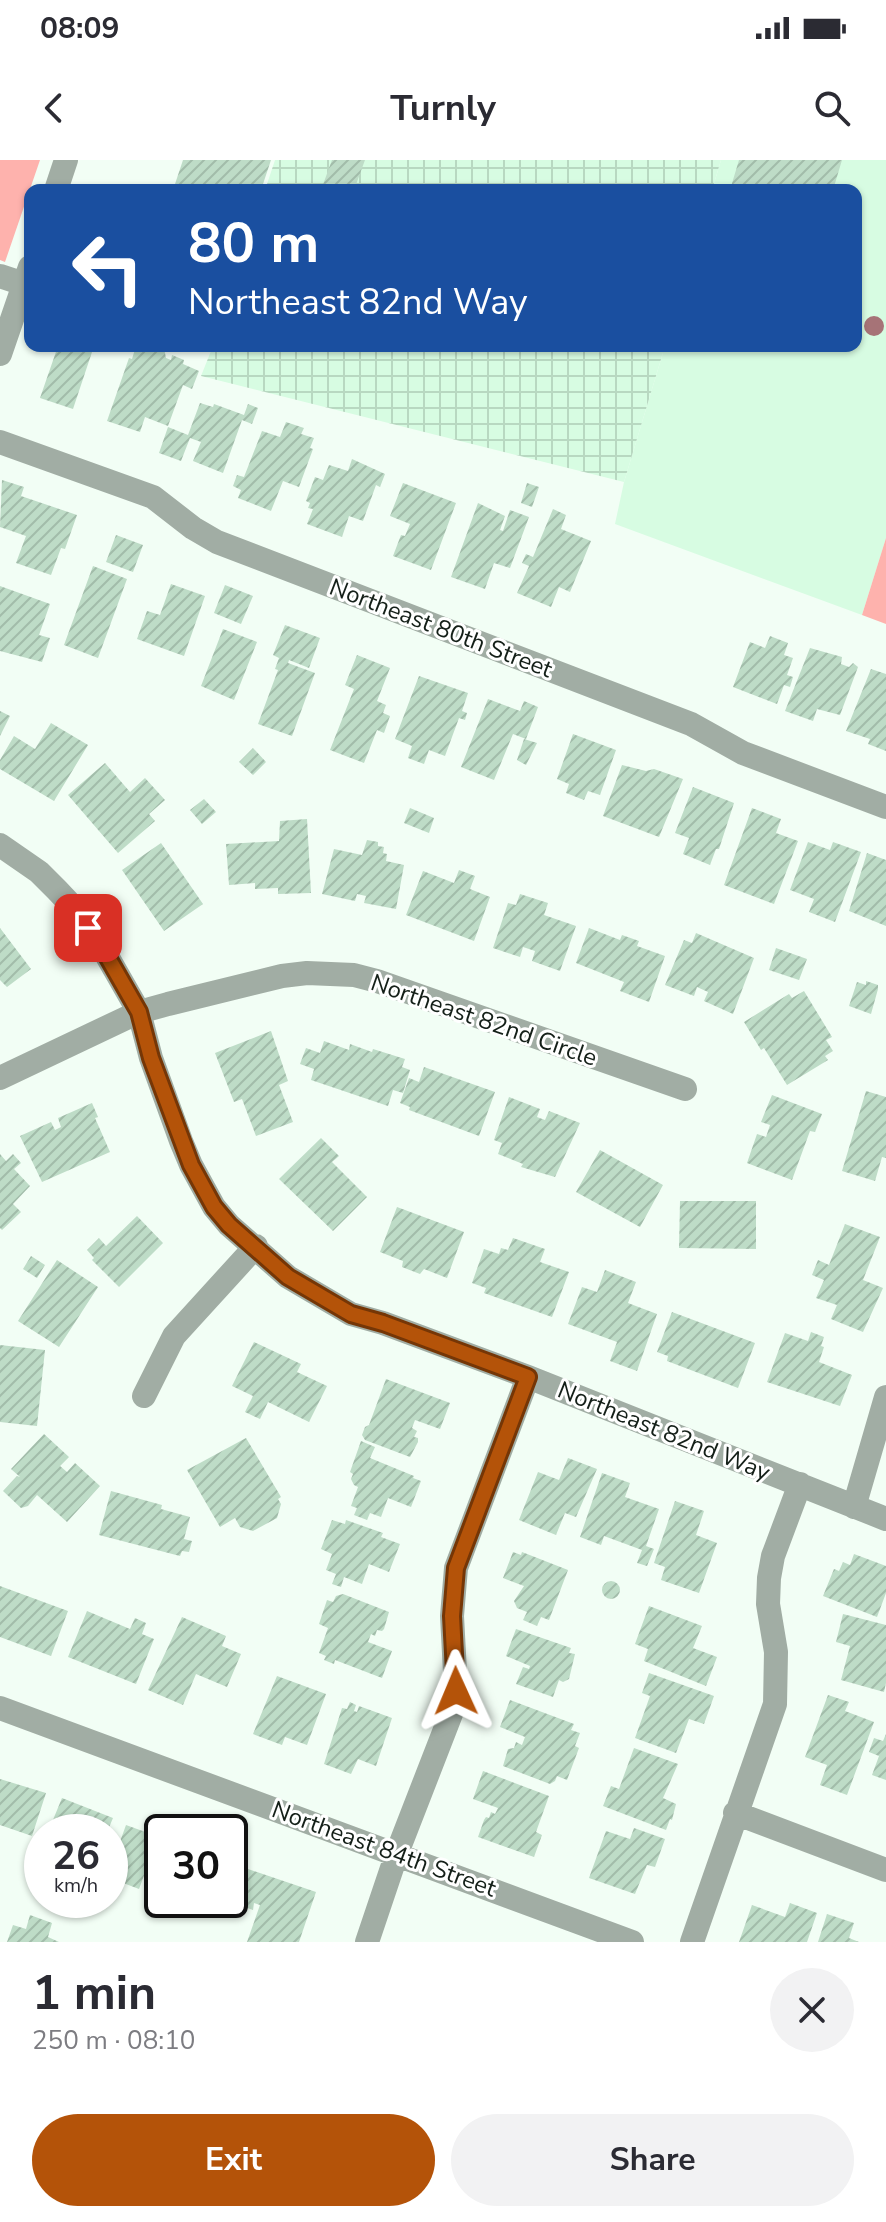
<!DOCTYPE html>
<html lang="en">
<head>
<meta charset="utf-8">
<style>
  body { margin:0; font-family:"Nunito Sans",sans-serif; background:#f2f2f3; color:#2b2b33; height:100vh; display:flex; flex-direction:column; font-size:30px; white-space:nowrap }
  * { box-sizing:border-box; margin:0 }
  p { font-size:26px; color:#7c7c81 }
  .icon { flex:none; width:44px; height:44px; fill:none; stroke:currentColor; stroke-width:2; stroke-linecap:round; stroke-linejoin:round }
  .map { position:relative; height:1782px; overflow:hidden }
  .sheet { display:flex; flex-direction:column; background:#fff; flex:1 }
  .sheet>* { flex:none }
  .top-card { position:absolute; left:24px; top:24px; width:838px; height:168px; border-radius:16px; box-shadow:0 2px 6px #0004; background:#1a4fa0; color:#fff; overflow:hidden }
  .speed { position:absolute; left:24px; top:1654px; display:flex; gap:16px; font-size:40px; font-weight:700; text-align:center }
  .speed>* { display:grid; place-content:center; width:104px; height:104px; border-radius:50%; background:#fff; box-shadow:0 2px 6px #0004; line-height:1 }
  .speed small { font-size:20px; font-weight:400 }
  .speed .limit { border:4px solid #111; border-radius:12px; background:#fff; color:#111 }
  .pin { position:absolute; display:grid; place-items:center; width:68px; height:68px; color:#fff; margin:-34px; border-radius:16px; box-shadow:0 4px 12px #0006 }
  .me { position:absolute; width:88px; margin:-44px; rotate:359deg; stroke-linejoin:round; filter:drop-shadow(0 0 6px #0008) }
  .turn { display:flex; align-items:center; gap:28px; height:168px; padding:0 32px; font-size:36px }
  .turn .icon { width:104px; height:104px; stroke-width:2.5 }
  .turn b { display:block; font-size:56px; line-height:68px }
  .round { display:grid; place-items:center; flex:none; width:84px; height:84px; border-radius:42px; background:#f2f2f3 }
  .head { display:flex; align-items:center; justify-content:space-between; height:136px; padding:0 32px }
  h1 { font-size:48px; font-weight:700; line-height:60px }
  .primary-button { display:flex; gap:16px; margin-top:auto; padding:16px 32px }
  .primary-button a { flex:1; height:92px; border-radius:48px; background:#b45309; color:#fff; font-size:32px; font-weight:700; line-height:92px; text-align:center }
  .primary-button a+a { background:#f2f2f3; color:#2b2b33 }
  .status { display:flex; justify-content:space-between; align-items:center; height:56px; padding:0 40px; background:#fff; direction:ltr }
  .status svg { height:22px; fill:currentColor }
  header { display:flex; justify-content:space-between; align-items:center; height:104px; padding:0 32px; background:#fff; font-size:36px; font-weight:700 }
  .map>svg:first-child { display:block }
  .built { fill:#d7fce2 }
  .industrial { fill:url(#industrial-grid) }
  .grass { fill:#feb2ad }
  .building { fill:url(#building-hatch) }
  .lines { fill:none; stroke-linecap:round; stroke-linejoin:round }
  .minor { stroke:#a1ada4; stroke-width:24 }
  .tree { fill:#a67377 }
  .route-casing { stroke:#753606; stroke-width:20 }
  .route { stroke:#b45309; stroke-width:14 }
  .labels { text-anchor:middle; stroke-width:6; stroke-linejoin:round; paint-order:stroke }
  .street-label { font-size:24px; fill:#141f18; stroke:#fff }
</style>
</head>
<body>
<div class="status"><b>08:09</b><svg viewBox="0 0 49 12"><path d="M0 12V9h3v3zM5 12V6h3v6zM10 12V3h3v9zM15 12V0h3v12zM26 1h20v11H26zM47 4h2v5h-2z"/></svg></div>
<header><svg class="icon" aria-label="back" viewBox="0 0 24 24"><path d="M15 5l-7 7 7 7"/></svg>Turnly<svg class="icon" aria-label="search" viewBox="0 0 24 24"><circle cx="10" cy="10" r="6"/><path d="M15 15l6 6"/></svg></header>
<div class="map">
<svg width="886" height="1782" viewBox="0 0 886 1782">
  <defs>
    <pattern id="industrial-grid" width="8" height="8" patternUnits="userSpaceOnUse" patternTransform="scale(2)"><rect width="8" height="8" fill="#d7fce2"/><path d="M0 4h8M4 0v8" fill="none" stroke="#b8d8c1"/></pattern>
    <pattern id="building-hatch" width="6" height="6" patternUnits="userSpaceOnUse" patternTransform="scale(2)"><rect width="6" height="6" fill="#bedcc7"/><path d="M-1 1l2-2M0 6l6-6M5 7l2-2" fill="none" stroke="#a2bcaa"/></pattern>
  </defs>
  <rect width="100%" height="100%" fill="#f2fef5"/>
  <!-- built -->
  <path class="built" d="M721,0h165v378l-24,77 -247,-91 9,-42 41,-136h191v-156h-144z"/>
  <!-- industrial -->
  <path class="industrial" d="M275,0h446l-9,30h-447z
    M213,186h452l-41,136 -423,-106z"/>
  <!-- grass -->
  <path class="grass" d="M0,0h40l-35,102 -5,-2z
    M886,378v86l-24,-9z"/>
  <!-- building -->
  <path class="building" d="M183,0h88l-10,30h-88z
    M332,0h33l-11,30h-33z
    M739,0h103l-9,30h-103z
    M58,186h36l-21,63 -33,-11z
    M136,186h25l3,2 2,10 5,2 1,-5 12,5 -1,4 16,7 -7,18 -9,-4 -15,41 -23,-9 -5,15 -33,-11 22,-63 3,1z
    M200,243l13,4 1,-3 30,11 4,-11 10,4 -6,16 -10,-4 -19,53 -30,-12 8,-19 -11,-4 -9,23 -22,-8 9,-26 20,8z
    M286,262l18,6 -3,6 13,4 -4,10 3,1 -14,38 -16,-6 -12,30 -33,-13 3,-8 -8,-4 4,-11 7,2 18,-46 18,6z
    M352,299l33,15 -5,13 -4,-2 -13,36 -14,-5 -7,21 -35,-13 6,-15 -5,-1 2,-5 -4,-2 9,-24 8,3 6,-15 19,6z
    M2,320l22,7 -3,9 56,19 -12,34 -4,-1 -10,27 -35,-12 10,-27 -26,-9z
    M403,323l53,20 -25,67 -38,-14 8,-21 4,1 5,-12 -20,-8z
    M527,323l12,4 -7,20 -11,-4z
    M478,343l27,13 -5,14 3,1 7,-21 19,7 -19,51 -16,-5 -9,26 -34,-12z
    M553,349l13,6 -5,14 30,12 -21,51 -11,-5 -8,20 -34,-14 12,-27 -7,-3 4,-9 7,3z
    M116,375l27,10 -10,27 -27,-10z
    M93,406l34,13 -29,79 -34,-13z
    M171,424l34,12 -21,60 -47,-17 10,-28 13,4z
    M225,425l28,11 -12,28 -27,-11z
    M0,426l50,18 -11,31 11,3 -8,24 -42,-11z
    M285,465l35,13 -11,30 -20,-8 -1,3 27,10 -23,63 -34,-12 20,-54 -3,-1 4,-11 -6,-3z
    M223,469l34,13 -23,58 -33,-14z
    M770,476l18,7 -4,12 9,3 -6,17 6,2 -3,10 -6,-2 -7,19 -44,-17 17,-45 15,6z
    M810,488l32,9 -1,7 8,3 4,-4 5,4 -18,48 -23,-6 -4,12 -28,-10z
    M357,495l33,13 -13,33 9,4 -3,8 7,3 -6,17 -7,-3 -13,33 -34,-13 24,-61 -9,-4z
    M871,509l15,5v77l-18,-7 2,-5 -24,-8z
    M419,516l49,17 -6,18 5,2 -2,7 -6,-2 -14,38 -16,-6 -5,14 -16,-6 4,-12 -17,-7z
    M488,539l32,12 4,-10 14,6 -12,32 -13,-5 -19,46 -33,-13z
    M0,551l10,5 -10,20z
    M51,563l37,22 -34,56 -54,-32v-9l14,-24 21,13z
    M573,574l43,16 -16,45 -12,-4 -4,9 -18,-7 3,-9 -12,-5z
    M524,579l13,4 -11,22 -9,-5z
    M253,588l13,14 -13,13 -14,-13z
    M105,603l25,29 15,-14 20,22 -16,14 6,7 -37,32 -50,-58z
    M622,605l24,6 8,-2 29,10 -24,58 -56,-21z
    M693,627l41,16 -15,46h-3l-6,16 -27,-11 6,-16 -14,-5z
    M204,639l12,13 -14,12 -12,-14z
    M410,648l24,10 -5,15 -25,-10z
    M752,648l29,11 -5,14 22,8 -24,63 -50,-19z
    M307,659l4,74 -33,1v-6l-23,1v-6l-26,2 -3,-41 53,-3 1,-20z
    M367,680l11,2v4l6,1 -1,6 4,1 -1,7 18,4 -8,44 -32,-6 2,-7 -9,-2 -2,7 -33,-7 12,-45 28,6z
    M808,682l22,8 3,-8 28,10 -26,70 -26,-10 5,-13 -24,-9z
    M161,683l42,61 -39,27 -42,-61z
    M867,693l19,7v66l-37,-15z
    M459,710l16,6 -5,13 20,8 -16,44 -68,-26 17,-44 31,12z
    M520,734l28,9 -4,12 32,11 -16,45 -28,-10 3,-10 -12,-4 -3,10 -27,-9 15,-45 8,2z
    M0,768l31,41 -24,18 -7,-7z
    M589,768l31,12 2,-5 17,6 -2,5 28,10 -16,46 -29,-11 4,-9 -48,-19z
    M696,773l58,25 -21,56 -29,-13 4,-9 -11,-5 -3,9 -29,-11 19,-45 8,3z
    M776,788l31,11 -8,21 -30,-10z
    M866,821l12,4v4l-7,25 -22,-8 8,-24 9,3z
    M804,831l28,46 -6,3 7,11 -8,5 3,4 -41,25 -23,-37 -3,2 -17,-28 45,-28 3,4z
    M271,871l17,50 -9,4 14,37 -37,14 -14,-37 -8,3 -19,-49z
    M324,881l25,9 1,-6 22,8 1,-3 32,10 -3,8 8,3 -7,23 -10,-3 -5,16 -77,-26 3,-11 -14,-5 6,-16 14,5z
    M424,907l71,25 -16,44 -70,-26 1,-3 -10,-4 9,-25 10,4z
    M866,931l20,6v61l-4,-1 -7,24 -33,-10z
    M772,935l50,19 -7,18 -5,-1 -18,49 -45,-17 10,-29 9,3 4,-12 -9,-3z
    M509,937l31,12 -3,8 8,3 4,-9 31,12 -25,54 -34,-10 2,-3 -25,-10 4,-11 -8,-3z
    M92,943l6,14 -3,1 15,34 -68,30 -22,-46 31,-14 4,8 6,-3 -3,-9z
    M321,978l18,18 -7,6 35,35 -34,34 -54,-52z
    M600,990l63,35 -23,42 -64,-35z
    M0,994l6,7 7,-7 8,9 -7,6 16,17 -17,18 8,8 -19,18 -2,-2z
    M680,1041h76v48l-77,-1z
    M397,1047l67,25 -17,46 -23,-9 -4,5 -18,-7 1,-6 -23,-9z
    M137,1056l26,27 -44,44 -27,-27 2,-2 -7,-8 12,-12 7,8z
    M845,1064l35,13 -17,43 20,8 -20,44 -32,-13 6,-14 -21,-7 8,-18 -12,-5 6,-15 11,5z
    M513,1078l32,11 -5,13 29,10 -17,45 -68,-24 2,-5 -14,-5 12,-34 15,5 2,-6 7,2z
    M31,1096l14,9 -8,13 -14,-9z
    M57,1100l41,27 -39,60 -41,-26z
    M605,1110l31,12 -8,21 29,11 -20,57 -27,-10 7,-19 -49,-18 14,-37 15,5z
    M672,1152l83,31 -17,45 -71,-27 1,-5 -11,-4z
    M811,1172l13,5 -3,9 3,1 -5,15 33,13 -12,31 -73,-24 18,-49 23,8z
    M254,1182l47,22 -4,8 30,14 -18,36 -41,-20 -8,17 -15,-7 8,-16 -21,-10z
    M0,1185l45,5 -8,76 -37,-4z
    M386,1219l64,24 -10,26 -25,-9 -3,8 5,3 -3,6 4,1v4l-8,15 -45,-17 -3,-5 3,-8 4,-2z
    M44,1274l25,23 -9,9 7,6 8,-9 25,23 -33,36 -30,-27 -9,11 -7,2 -18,-17 14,-15 3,1 -9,-8z
    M246,1278l35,59 -3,2 3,5 -4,14 -24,13 -13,-4 -5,-9 -15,9 -33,-57z
    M361,1281l14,6 -5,11 44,18 -1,2 8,3 -10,26 -23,-9 -7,19 -11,-4 -3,7 -13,-5 3,-7 -6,-2 7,-19 -4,-2 -3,-6 2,-5 -3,-2z
    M568,1298l29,11 -21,48 -11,-4 -9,22 -37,-15 19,-48 21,8z
    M602,1313l28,10 -5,14 34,12 -13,37 8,3 -7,17 -10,-3 5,-13 -38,-14 -3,9 -21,-8z
    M111,1331l51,14 -1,4 29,8 -6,22 8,2 -3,11 -7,-1 -2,5 -81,-21z
    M675,1341l29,10 -8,24 21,8 -18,50 -38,-13 4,-13 -11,-4z
    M332,1360l13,4 1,-4 37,13 -2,4 19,7 -11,28 -20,-8 -7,20 -18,-7 -3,10 -9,-3 4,-10 -10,-4 6,-16 -11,-5z
    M513,1392l8,3 1,-3 46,18 -19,50 -8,-3 -4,9 -14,-6 4,-8 -10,-4 -3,-7 10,-15 -21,-8z
    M854,1394l32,12v27l-9,24 -54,-21 11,-27 5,2 4,-9 7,3z
    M602 1430a9 9 0 1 1 18 0a9 9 0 1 1-18 0Z
    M0,1426l68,25 -17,45 -51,-19z
    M343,1434l46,18 -5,17 -2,2 -5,-1 -2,6 -4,-2 -3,8 24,9 -10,27 -47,-18 -1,4 -10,-4 2,-4 -7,-3 9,-25 -9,-4 8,-24 6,2 3,-6z
    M649,1446l53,20 -9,22 24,9 -11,29 -62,-25 4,-12 -13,-5z
    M87,1451l43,18 5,-11 11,5 -4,11 12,5 -18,45 -68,-27z
    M843,1454l43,11v58l-2,9 -43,-12 9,-34 -14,-4z
    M182,1457l44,19 -4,10 19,8 -14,33 -31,-13 -13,31 -35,-15z
    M516,1469l55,19 -2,5 6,1 -6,25 -6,3 -4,-2 -6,17 -37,-13 7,-17 6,2 1,-3 -24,-10z
    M649,1513l65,23 -10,28 -15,-5 -13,34 -41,-15 15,-42 -8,-3z
    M277,1516l49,18 -19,51 -22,-8 -3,8 -29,-11z
    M828,1535l21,7 -4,9 29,11 -27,73 -27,-10 7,-20 -22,-8z
    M510,1540l64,24 -3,6 9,3 -5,13 4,2 -12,32 -10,-4 -2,5 -5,3 -47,-18 5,-17 6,-1 2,-6 6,3 3,-8 -25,-10z
    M350,1542l6,3 -2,6 3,1 2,-6 33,12 -16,48 -18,-7 -7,15 -27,-10 18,-56 5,1z
    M886,1574v46l-14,-5 7,-19 -10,-4 5,-14 9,3z
    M634,1588l44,16 -15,34 13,6 -4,16 -2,-1 -4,11 -63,-24 8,-20 8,3z
    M483,1611l66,25 -13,36 6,3 -8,22 -56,-20 6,-17 2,-3 3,1 2,-6 4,2 3,-6 -25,-9z
    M0,1619l46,14 -14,43 -32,-11z
    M62,1638l51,20 -6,14h-59z
    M126,1665l36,13v41l-17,-6 -6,16 -29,-11 3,-17z
    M634,1668l31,11 -10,28 -8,-2 -12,29 -46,-16 17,-47 24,8z
    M248,1709l68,23 -17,50h-52l13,-37 -6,-2 -1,7 -17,-6z
    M790,1743l27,10 -10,29h-68l13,-37 33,12z
    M827,1754l27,9 -5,15 10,4h-41z
    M30,1755l22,8 -4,14 11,5h-52l6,-17 13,4z"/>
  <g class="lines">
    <!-- minor -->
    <path class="minor" d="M56,30l10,-30
      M0,116l24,8
      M0,194l30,-87
      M0,282l153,55 40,31 24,14 474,182 52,29 143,54
      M0,685l39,27 18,18 16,17 30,42 36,63 12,46 30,83 10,24 23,42 15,18 59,52 63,37 32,9 145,54 358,142
      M0,918l139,-66 29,-8 114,-28 25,-3 47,2 23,6 308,108
      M144,1236l30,-60 82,-90
      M854,1347l32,-110
      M0,1548l632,234
      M735,1653l151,57
      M367,1782l30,-89 54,-139 5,-23 -4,-75 4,-48 72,-191
      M692,1782l83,-238 1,-52 -8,-48 1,-26 4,-22 27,-72"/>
  </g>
  <!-- trees -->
  <circle class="tree" cx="874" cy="166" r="10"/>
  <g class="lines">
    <defs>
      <path id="route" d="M88,768l15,21 36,63 12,46 40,107 23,42 15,18 59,52 63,37 32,9 145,54 -72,191 -4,48 4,75"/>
    </defs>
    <!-- route casing -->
    <use href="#route" class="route-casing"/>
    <!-- route -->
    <use href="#route" class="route"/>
  </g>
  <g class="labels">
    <!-- street labels -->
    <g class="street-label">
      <text transform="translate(441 468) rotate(21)" y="8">Northeast 80th Street</text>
      <text transform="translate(484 860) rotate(19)" y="8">Northeast 82nd Circle</text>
      <text transform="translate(664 1271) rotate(22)" y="8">Northeast 82nd Way</text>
      <text transform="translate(384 1689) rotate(20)" y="8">Northeast 84th Street</text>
    </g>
  </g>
</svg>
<div class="speed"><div>26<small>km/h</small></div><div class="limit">30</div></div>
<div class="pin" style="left:88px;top:768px;background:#d93025"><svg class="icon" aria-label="arrive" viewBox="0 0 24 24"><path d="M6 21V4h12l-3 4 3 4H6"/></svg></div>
<svg class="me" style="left:456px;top:1531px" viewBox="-20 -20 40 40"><path d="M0-17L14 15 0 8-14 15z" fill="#b45309" stroke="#fff" stroke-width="4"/></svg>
<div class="top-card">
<div class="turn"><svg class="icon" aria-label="left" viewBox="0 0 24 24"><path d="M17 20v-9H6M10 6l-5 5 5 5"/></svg><div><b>80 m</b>Northeast 82nd Way</div></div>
</div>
</div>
<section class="sheet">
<div class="head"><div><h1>1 min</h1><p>250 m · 08:10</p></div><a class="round"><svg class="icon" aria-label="close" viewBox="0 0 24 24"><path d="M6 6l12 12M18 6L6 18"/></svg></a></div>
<div class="primary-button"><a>Exit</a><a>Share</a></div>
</section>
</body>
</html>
